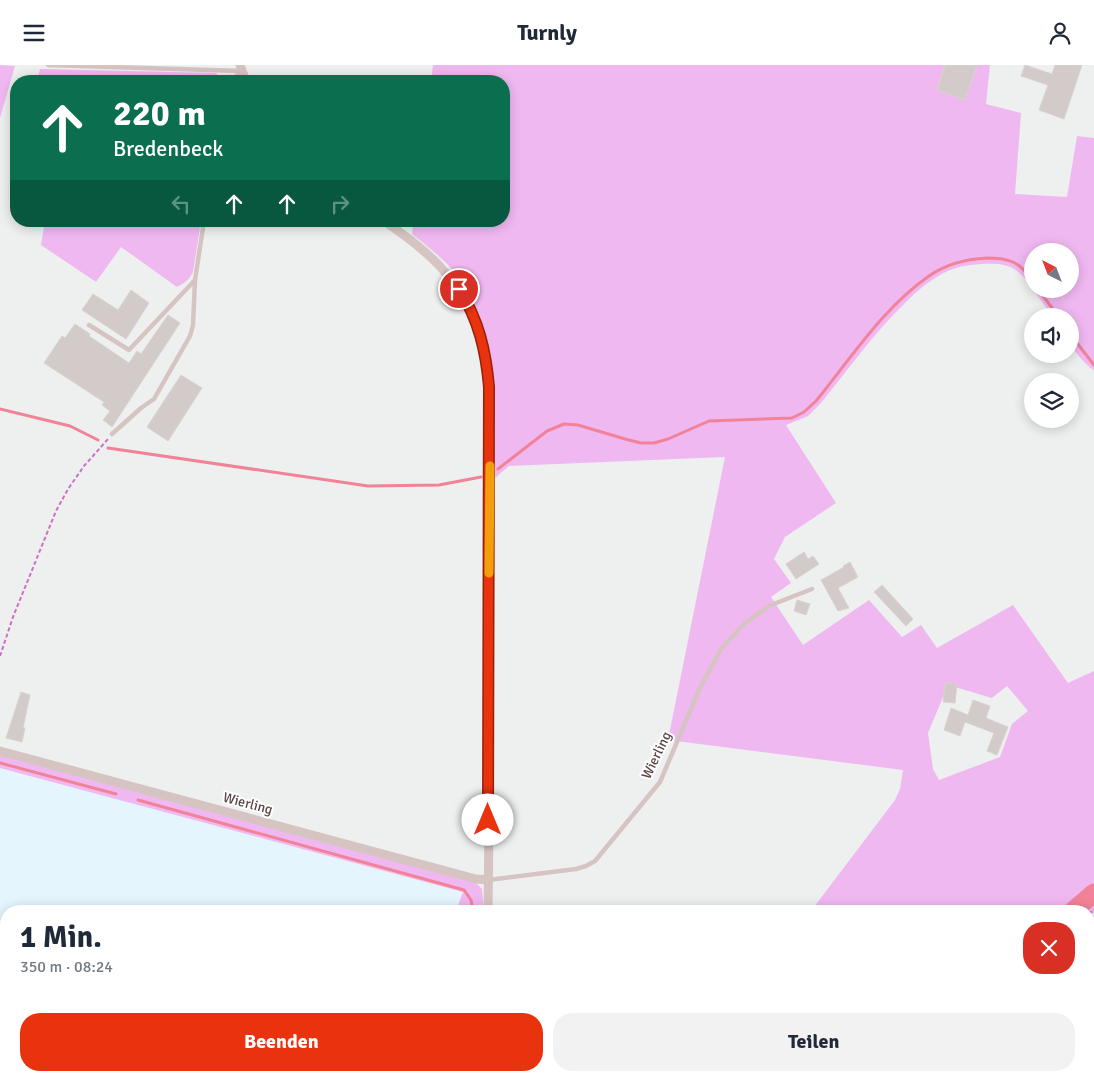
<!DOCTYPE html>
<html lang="de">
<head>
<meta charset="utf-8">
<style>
  body { margin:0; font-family:Signika,sans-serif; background:#f2f2f3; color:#1f2937; height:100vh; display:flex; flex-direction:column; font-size:19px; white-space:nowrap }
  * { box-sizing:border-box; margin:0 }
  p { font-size:16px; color:#747a83 }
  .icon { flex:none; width:28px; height:28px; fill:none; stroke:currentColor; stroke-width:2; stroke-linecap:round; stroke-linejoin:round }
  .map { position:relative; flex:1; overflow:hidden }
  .details { position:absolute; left:0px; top:840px; width:1095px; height:176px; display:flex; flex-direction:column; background:#fff; border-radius:20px 20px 0 0; box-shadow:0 2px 12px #0003 }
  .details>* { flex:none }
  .hud { position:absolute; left:10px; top:10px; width:500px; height:152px; border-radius:20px; box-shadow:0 2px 12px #0003; background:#0b6e4f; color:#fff; overflow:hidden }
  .needle { width:32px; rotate:318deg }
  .fabs { position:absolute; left:1024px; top:178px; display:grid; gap:10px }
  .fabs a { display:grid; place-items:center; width:55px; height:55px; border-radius:50%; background:#fff; box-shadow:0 2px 12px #0003; font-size:25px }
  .pin { position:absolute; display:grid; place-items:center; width:42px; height:42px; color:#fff; margin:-21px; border:2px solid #fff; border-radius:50%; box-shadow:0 1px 5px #0007 }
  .me { position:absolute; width:55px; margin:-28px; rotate:0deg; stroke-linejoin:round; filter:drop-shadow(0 0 4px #0008) }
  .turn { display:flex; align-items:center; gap:18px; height:105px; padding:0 20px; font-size:22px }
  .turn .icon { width:65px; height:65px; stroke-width:2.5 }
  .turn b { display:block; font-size:35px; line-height:42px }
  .lanes { display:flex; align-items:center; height:48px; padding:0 20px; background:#0003; justify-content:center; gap:25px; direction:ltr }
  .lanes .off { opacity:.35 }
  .round { display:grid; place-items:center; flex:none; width:52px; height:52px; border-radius:20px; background:#f2f2f3 }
  .head { display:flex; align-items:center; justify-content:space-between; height:85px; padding:0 20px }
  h1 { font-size:30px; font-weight:700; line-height:38px }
  .primary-button { display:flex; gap:10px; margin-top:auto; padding:10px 20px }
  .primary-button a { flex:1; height:58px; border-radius:20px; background:#e9320e; color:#fff; font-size:20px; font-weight:700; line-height:58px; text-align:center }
  .primary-button a+a { background:#f2f2f3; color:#1f2937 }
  header { display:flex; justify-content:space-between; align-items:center; height:65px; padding:0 20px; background:#fff; font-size:22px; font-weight:700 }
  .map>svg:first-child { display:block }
  .commercial { fill:#e4f5fd }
  .green { fill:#f0b8f1; fill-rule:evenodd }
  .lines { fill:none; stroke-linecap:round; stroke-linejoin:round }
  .stream { stroke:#f18297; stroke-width:3 }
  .river { stroke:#f18297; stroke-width:19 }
  .building { fill:#d2cbc9; stroke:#d9d3d1 }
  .path { stroke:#d16ec6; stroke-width:2; stroke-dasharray:4 2.5; stroke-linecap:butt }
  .service { stroke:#d6c4c2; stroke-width:4.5 }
  .minor { stroke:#d6c4c2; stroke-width:9 }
  .route-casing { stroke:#972009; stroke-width:12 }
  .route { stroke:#e9320e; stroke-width:9 }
  .slow { stroke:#f59e0b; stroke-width:9 }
  .labels { text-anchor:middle; stroke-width:4; stroke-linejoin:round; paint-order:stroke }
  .street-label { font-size:14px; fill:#5c4644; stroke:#fff }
</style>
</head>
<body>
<header><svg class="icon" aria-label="menu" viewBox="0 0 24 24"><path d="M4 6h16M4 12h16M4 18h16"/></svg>Turnly<svg class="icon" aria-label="person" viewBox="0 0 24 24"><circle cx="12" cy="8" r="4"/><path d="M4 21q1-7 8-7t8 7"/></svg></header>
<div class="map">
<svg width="1094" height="1016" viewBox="0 0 1094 1016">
  <rect width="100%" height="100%" fill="#edf0ef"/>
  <!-- commercial -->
  <path class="commercial" d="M0,703l463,125 -7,18h-450v164h461v6h-467z"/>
  <!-- green -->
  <path class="green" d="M0,0l15,1 -15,52z
    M433,0h557l-4,39 35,9 -6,81 52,3 10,-61 17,2v232c-7,-3 -22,-21 -24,-28 -2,-8 0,-18 0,-26h-18l-19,-27h37v-38h-38v37c-15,-22 -24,-25 -51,-24 -11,1 -22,2 -33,7 -16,7 -30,19 -43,32 -32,31 -57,67 -85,101l-12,12 -22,9 50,78 -51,34 -11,22 17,24 -20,14 32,48 66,-45 33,37 19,-12 16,23 76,-43 55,78 26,-12v241l-5,5v-6h-278l84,-111 5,-11 3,-19 -235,-30 57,-283 -216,9 -14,12c-5,-68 7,-145 -38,-203 -13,-16 -30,-29 -45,-41l1,-13h91v-140h-73zM948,620l44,13 15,-12 21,25 -16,13 -12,33 -61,23 -6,-11 -5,-36z
    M40,4l176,4 4,5v3h-183z
    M45,156h156l-8,51c-4,8 -8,11 -16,15l-56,-40 -25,35 -55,-37z
    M0,687l475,130 7,7 2,22h-28l7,-19 -463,-124z
    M1089,1005l5,6v5h-30l5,-6h20z
    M755,1010h178l-5,6h-173z"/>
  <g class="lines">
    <!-- stream -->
    <path class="stream" d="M1038,224l20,27
      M1070,269l24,31
      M0,344l70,17 28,14
      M108,383l260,38 71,-1 42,-8
      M498,404l49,-38 17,-7 14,1 47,14 16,4h13l14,-4 41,-18 83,-3 12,-6 12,-11c35,-43 67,-93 113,-125 17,-12 38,-17 58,-18 22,0 33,4 45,22
      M0,698l116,31
      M138,735l326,90 7,10 2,11
      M473,1016v-6"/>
    <!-- river -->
    <path class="river" d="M1073,846l21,-18
      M910,1016l5,-6"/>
  </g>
  <!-- building -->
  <path class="building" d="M945,0h32l-12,35 -28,-10z
    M1025,0l27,9 3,-9h27l-18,54 -25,-9 9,-25 -27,-9z
    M131,225l18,13 -23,36 -44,-29 11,-16 25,16z
    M168,250l12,8 -68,104 -9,-7 7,-9 -8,-6 2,-3 -60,-39 18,-27 3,2 10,-14 15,10 -1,2 40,27 8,-12 4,3z
    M181,310l21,13 -34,53 -21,-14z
    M804,487l4,7 5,-3 6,8 -23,15 -10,-15z
    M850,497l8,15 -20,11 11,20 -11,3 -17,-31 23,-13 -1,-1z
    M882,520l31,34 -7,7 -32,-34z
    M797,535l13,4 -4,11 -12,-4z
    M945,618l12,1 -2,19 -12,-1z
    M21,627l9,3 -7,33h2l-3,14 -16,-4z
    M973,635l17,6 -4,12 22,9 -11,28 -10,-4 7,-18 -29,-11 -5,14 -16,-6 7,-22 17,7z"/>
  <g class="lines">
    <!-- path -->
    <path class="path" d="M0,591l13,-39 43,-106 12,-22 16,-23 24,-27
      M1089,849l5,-5
      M924,1016l4,-6"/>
    <!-- service -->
    <path class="service" d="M48,0l194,6
      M230,16l12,-10
      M89,260l40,25 66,-70
      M112,369l29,-26 13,-9 36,-63 3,-11 2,-45 9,-59
      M488,815l88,-11 10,-3 9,-5 65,-79 39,-92 22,-41 24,-26 26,-18 41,-16"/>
    <!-- minor -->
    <path class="minor" d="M240,0l6,16
      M384,156c42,28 75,57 94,105 13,32 12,71 12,105 0,33 0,65 0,98 -1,127 0,255 -2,382
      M0,686l476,128 12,1
      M487,1016v-6"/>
  </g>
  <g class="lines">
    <defs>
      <path id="route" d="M459,224c20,31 27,63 30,98l-1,433"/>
    </defs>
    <!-- route casing -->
    <use href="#route" class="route-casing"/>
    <!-- route -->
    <use href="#route" class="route"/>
    <!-- slow -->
    <path class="slow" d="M489,508l1,-107"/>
  </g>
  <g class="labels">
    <!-- street labels -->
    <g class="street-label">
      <text transform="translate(656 690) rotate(-64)" y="5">Wierling</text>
      <text transform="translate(248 738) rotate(15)" y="5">Wierling</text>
    </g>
  </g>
</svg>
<div class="fabs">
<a><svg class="needle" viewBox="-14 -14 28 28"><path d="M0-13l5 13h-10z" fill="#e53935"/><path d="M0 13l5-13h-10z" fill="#747a83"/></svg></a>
<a><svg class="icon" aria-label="sound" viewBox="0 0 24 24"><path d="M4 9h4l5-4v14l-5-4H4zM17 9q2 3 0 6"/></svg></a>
<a><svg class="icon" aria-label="layers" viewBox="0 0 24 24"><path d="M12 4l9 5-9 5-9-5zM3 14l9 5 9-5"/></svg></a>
</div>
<div class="pin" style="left:459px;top:224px;background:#d93025"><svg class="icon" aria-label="arrive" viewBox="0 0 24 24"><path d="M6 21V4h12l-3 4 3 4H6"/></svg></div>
<svg class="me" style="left:488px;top:755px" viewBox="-20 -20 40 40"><circle r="19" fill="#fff"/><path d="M0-13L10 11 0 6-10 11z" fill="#e9320e"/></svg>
<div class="hud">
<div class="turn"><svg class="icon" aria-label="ahead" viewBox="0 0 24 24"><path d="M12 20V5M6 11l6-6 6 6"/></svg><div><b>220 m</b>Bredenbeck</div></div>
<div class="lanes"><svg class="icon off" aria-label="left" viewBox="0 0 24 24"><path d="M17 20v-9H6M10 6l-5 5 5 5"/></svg><svg class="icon" aria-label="ahead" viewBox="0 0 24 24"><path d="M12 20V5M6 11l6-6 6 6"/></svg><svg class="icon" aria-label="ahead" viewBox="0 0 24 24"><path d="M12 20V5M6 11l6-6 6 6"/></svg><svg class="icon off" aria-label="right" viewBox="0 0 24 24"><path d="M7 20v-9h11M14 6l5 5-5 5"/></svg></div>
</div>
<section class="details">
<div class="head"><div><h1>1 Min.</h1><p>350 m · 08:24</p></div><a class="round" style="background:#d93025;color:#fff"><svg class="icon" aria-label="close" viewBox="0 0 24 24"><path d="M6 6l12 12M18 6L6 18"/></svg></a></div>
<div class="primary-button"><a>Beenden</a><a>Teilen</a></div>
</section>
</div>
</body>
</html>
